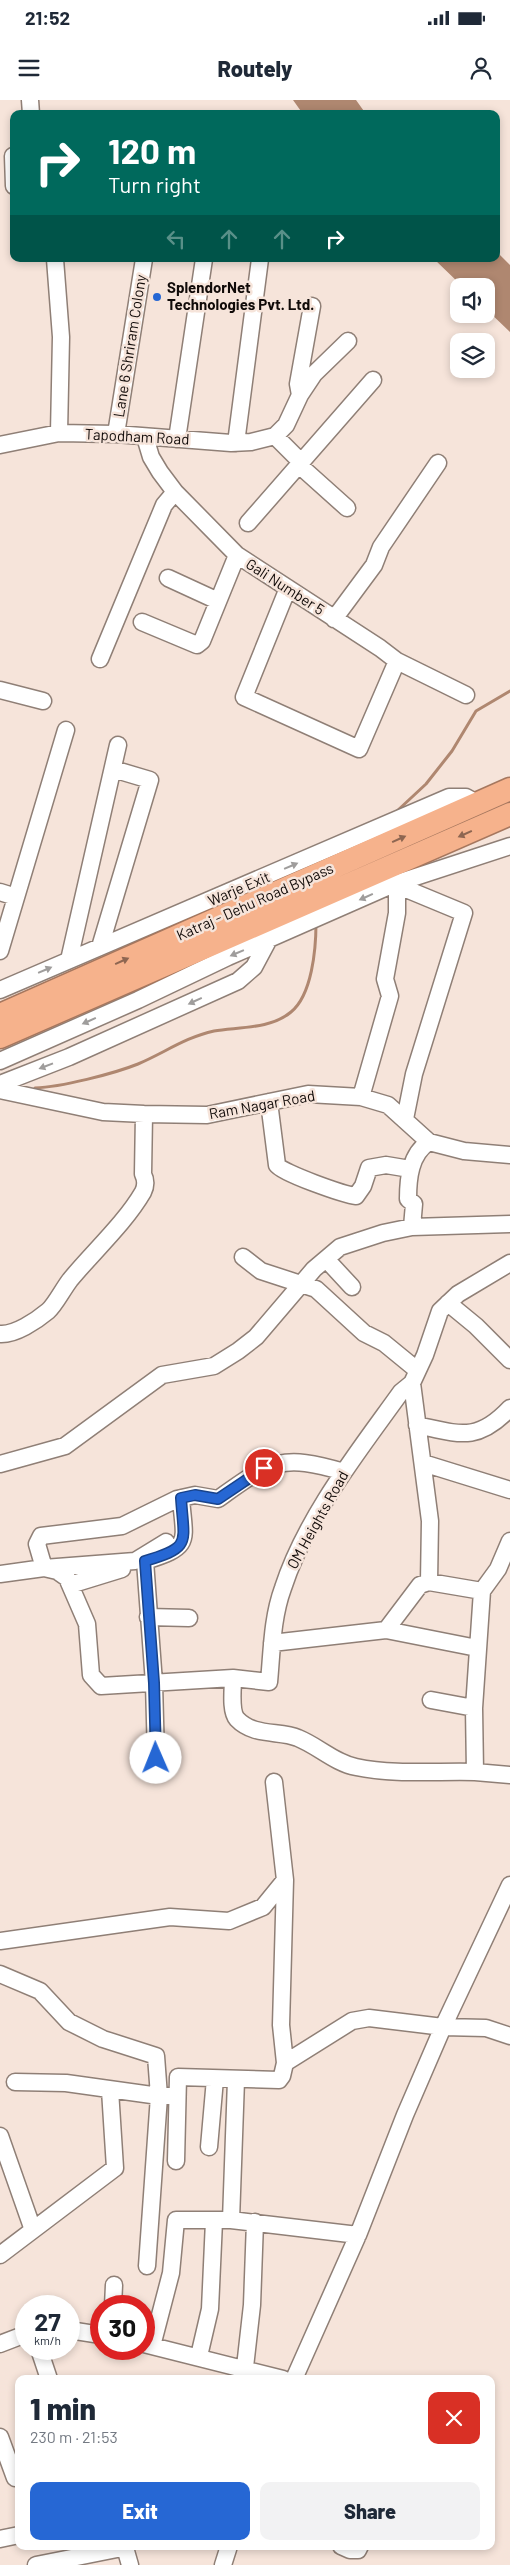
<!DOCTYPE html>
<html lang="en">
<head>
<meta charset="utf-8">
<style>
  body { margin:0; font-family:Barlow,sans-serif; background:#f2f2f3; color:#1f2937; height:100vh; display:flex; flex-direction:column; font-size:19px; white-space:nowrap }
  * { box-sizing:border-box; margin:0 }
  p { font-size:16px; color:#747a83 }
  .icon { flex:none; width:28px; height:28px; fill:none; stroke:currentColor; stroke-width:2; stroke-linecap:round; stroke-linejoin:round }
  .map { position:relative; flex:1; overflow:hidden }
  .sheet { position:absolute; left:15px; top:2275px; width:480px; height:175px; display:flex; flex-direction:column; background:#fff; border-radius:10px; box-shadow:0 2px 8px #0003 }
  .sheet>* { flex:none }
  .top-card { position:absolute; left:10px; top:10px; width:490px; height:152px; border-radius:10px; box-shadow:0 2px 8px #0003; background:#00695c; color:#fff; overflow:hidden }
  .fabs { position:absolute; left:450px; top:178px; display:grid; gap:10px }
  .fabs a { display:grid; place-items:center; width:45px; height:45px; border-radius:10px; background:#fff; box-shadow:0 2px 8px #0003; font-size:25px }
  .speed { position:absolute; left:15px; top:2195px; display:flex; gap:10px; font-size:25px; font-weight:700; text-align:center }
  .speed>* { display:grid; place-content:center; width:65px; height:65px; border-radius:50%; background:#fff; box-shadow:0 2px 8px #0003; line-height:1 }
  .speed small { font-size:12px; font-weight:400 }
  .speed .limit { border:8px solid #d22; background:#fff; color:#111 }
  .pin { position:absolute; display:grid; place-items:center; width:42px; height:42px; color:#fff; margin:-21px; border:2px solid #fff; border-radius:50%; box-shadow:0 1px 5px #0007 }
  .me { position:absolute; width:55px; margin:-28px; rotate:359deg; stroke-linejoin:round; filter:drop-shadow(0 0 4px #0008) }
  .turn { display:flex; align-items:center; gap:18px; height:105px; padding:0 15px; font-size:22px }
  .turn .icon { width:65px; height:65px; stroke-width:2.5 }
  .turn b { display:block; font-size:35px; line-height:42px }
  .lanes { display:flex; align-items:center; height:48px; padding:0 15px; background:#0003; justify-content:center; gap:25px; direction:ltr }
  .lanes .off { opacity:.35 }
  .round { display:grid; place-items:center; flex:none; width:52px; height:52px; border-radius:10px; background:#f2f2f3 }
  .headline { display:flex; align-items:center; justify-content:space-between; height:85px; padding:0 15px }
  h1 { font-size:30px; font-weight:800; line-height:38px }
  .action { display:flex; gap:10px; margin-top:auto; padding:10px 15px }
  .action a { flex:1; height:58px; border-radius:10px; background:#2667d4; color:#fff; font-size:20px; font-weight:800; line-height:58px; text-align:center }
  .action a+a { background:#f2f2f3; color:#1f2937 }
  .status { display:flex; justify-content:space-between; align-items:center; height:35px; padding:0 25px; background:#fff; direction:ltr }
  .status svg { height:14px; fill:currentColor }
  header { display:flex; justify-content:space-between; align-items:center; height:65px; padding:0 15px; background:#fff; font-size:22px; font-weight:800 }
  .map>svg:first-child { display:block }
  .water { fill:#af8770 }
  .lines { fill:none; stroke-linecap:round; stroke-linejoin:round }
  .stream { stroke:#af8770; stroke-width:3 }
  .minor-casing { stroke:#8f7f76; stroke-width:19 }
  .highway-casing { stroke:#a6775e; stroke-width:25 }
  .minor { stroke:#fff; stroke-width:16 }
  .highway { stroke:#f6b28c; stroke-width:22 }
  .oneway { fill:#8e6651 }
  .oneway2 { fill:#9f9d9c }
  .route-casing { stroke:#19438a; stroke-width:12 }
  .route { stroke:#2667d4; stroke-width:9 }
  .poi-dot { fill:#2667d4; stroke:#f6e4da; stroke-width:2 }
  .labels { text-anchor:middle; stroke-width:5; stroke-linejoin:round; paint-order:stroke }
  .poi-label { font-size:15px; font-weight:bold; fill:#100a08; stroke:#f6e4da; text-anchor:start }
  .street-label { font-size:15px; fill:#100a08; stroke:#f6e4da }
</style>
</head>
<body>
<div class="status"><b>21:52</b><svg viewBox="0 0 49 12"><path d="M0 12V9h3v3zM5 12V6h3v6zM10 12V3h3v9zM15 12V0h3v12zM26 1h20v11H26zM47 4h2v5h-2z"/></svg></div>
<header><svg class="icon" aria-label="menu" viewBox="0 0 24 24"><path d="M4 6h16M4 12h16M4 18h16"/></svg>Routely<svg class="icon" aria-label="person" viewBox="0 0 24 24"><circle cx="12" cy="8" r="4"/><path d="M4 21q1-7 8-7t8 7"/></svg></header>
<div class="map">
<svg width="510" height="2465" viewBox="0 0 510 2465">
  <rect width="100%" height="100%" fill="#f6e4da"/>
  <!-- water -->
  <path class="water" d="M293,0h63l10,14h-63z
    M496,151l14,14v67l-24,-23v-23h-24l-28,-27h62z"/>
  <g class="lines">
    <!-- stream -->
    <path class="stream" d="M397,711l29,-27 26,-33 24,-40 34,-20
      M35,988c26,-1 78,-14 103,-24 26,-11 48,-27 76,-33 25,-4 57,-2 77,-19 21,-17 25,-63 25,-89"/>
    <defs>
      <path id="minor" d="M30,0l1,14
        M13,56l1,30
        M55,159l6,78 -2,96
        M300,295l-2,-11 14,-78
        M116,334l28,-175
        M275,336l26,26
        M145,337l6,20 9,15 15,20 62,63 143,93 17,13 69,34
        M177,339l27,-180
        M236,343l24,-184
        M0,345l59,-12 57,1 115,9 20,-1 24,-6 11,-11 14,-30 14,-21 34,-33
        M299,365l48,43
        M248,423l125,-143
        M168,478l50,23
        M288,488l-44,109 115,52 38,-88
        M334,519l40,-54 7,-18 57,-84
        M142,522l55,23 5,-4 35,-86
        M100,559l64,-154 11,-13
        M0,590l43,11
        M0,792l16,5
        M100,847l50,-167 -37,-11
        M0,851l66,-221
        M69,860l49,-215
        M0,890l449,-193h17l11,6
        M0,961l138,-61 90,-43 166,-73
        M0,984l69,-27 169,-76 16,-14 16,-30
        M0,990l103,22 41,2 63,1 101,-21 53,3 27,8 41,37 35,9 46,4
        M361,997l29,-101 -5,-17 12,-66v-24l-10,-10
        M269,1002l8,63c5,8 68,30 79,31l7,-10 6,-18 17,-3 24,4
        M405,1019l9,-45 50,-161 -70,-29 116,-38
        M412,1127l2,-23 -6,-5c0,-20 2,-45 21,-57
        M243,1157l18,14 55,18 48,44 20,10 33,27
        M326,1159l26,28
        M510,1163l-52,31 -18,17 -15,44 -13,28 18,138 -1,61 53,9 -8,117 1,64 35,3
        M448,1203l28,23 34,34
        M0,1234c15,1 36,-13 48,-23 7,-6 15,-22 22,-31 23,-28 55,-57 73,-88 3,-6 3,-12 0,-18l1,-60
        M417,1325c42,9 60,18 93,-17
        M423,1363l87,27
        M0,1364l65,-18 97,-71 52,-9 24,-15 18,-14 58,-68 26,-22 43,-14 29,-6 98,-3
        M166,1442l-31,19 -91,7 -7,-24 4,-8 81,-10 55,-27 18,-4 23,4c52,-37 62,-46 126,-27
        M148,1460c45,-14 36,-19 33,-62
        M145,1461l9,122 2,75
        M0,1474l44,-6 13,3 10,7 20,46 4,51 10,11 132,-8 36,4c3,-32 3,-64 14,-94 23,-71 75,-136 118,-196l11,-9
        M70,1485l52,-16
        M482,1491l16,-22 12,-28
        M148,1517l41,1
        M386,1530l91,18
        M272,1543l114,-13 34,-45 9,-3
        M233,1578c0,11 -3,33 4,41 17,18 43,11 61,19 20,8 37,25 58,29 38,8 80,4 119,5
        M431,1600l43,8
        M274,1682l11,98 -4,145 4,38
        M0,1841l170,-24 59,4 34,-14 22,-27
        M0,1874l40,17 29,31 34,17 53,17 3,40h11
        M15,1982l51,1 93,13 -12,170
        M0,2036l33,94
        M209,2047l6,-68
        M176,2061l2,-84 101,3 3,-4 3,-13 67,-42 17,-3 74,9 43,1 24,8
        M231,2120l5,-140
        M0,2155l115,-87 -5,-78
        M113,2206l1,-21
        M69,2230l32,5
        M0,2244l26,-10
        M144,2244l139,35
        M152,2246l19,-73 5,-53h55l127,15
        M39,2249l10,30
        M199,2256l11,-47 4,-88
        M245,2267l7,-62 3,-83
        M294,2279l64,-144 47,-120 38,-88 67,-142
        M0,2337l15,41
        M0,2439l19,-4
        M341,2446l9,4h8l2,-4
        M36,2465l86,-17 4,3 4,14
        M223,2465l6,-19"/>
      <path id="highway" d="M0,915l510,-226
        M0,937l510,-223"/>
    </defs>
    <!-- minor casing -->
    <use href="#minor" class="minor-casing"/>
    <!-- highway casing -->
    <use href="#highway" class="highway-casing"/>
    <!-- minor -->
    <use href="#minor" class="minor"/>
    <!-- highway -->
    <use href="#highway" class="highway"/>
  </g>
  <!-- one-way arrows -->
  <defs><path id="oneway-solid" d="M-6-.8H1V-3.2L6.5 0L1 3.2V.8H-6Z" transform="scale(1.25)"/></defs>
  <g class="oneway">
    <use href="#oneway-solid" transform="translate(465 734) rotate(156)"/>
    <use href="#oneway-solid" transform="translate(399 739) rotate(-24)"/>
    <use href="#oneway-solid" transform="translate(122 861) rotate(-24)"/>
  </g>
  <g class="oneway2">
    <use href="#oneway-solid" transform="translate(291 766) rotate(-23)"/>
    <use href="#oneway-solid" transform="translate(366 797) rotate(156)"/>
    <use href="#oneway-solid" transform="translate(237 853) rotate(157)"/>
    <use href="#oneway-solid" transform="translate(45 870) rotate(-23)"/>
    <use href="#oneway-solid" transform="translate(195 901) rotate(155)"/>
    <use href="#oneway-solid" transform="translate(89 921) rotate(156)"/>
    <use href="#oneway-solid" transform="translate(46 966) rotate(159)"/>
  </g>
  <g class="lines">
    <defs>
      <path id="route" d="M156,1658l-2,-75 -9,-122c47,-14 39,-17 36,-63l14,-3 23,4 46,-31"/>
    </defs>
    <!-- route casing -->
    <use href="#route" class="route-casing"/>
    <!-- route -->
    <use href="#route" class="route"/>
  </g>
  <!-- markers -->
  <circle class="poi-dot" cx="157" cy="197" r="5"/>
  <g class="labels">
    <!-- poi labels -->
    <g class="poi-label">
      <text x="167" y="193">SplendorNet<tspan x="167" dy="17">Technologies Pvt. Ltd.</tspan></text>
    </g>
    <!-- street labels -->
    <g class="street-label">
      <text transform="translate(130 246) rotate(-81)" y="5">Lane 6 Shriram Colony</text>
      <text transform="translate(137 337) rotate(3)" y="5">Tapodham Road</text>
      <text transform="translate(285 487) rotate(33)" y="5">Gali Number 5</text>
      <text transform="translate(239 789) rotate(-23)" y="5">Warje Exit</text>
      <text transform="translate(255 802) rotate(-24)" y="5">Katraj - Dehu Road Bypass</text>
      <text transform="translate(262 1005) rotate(-10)" y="5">Ram Nagar Road</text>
      <text transform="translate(318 1420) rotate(-61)" y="5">OM Heights Road</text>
    </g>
  </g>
</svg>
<div class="fabs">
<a><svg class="icon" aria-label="sound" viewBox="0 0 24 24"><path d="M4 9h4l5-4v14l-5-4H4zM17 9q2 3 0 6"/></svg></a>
<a><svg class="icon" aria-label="layers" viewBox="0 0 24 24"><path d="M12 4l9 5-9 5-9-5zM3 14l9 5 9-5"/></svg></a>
</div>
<div class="speed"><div>27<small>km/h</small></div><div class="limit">30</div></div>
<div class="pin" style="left:264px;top:1368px;background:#d93025"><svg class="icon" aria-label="arrive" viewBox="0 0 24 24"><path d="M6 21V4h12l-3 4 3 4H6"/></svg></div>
<svg class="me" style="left:156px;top:1658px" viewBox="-20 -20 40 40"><circle r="19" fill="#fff"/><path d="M0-13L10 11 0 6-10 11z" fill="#2667d4"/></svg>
<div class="top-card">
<div class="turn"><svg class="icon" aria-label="right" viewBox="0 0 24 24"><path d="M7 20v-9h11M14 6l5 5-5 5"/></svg><div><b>120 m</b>Turn right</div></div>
<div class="lanes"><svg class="icon off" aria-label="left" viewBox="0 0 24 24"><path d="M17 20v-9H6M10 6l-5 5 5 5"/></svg><svg class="icon off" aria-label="ahead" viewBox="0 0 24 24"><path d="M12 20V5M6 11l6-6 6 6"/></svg><svg class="icon off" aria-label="ahead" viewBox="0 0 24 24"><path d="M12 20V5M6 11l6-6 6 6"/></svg><svg class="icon" aria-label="right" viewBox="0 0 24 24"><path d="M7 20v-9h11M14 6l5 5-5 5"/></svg></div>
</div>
<section class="sheet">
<div class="headline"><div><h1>1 min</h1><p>230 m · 21:53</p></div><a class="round" style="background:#d93025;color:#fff"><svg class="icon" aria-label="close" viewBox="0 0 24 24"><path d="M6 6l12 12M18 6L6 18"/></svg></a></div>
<div class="action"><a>Exit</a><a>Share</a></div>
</section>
</div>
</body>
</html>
